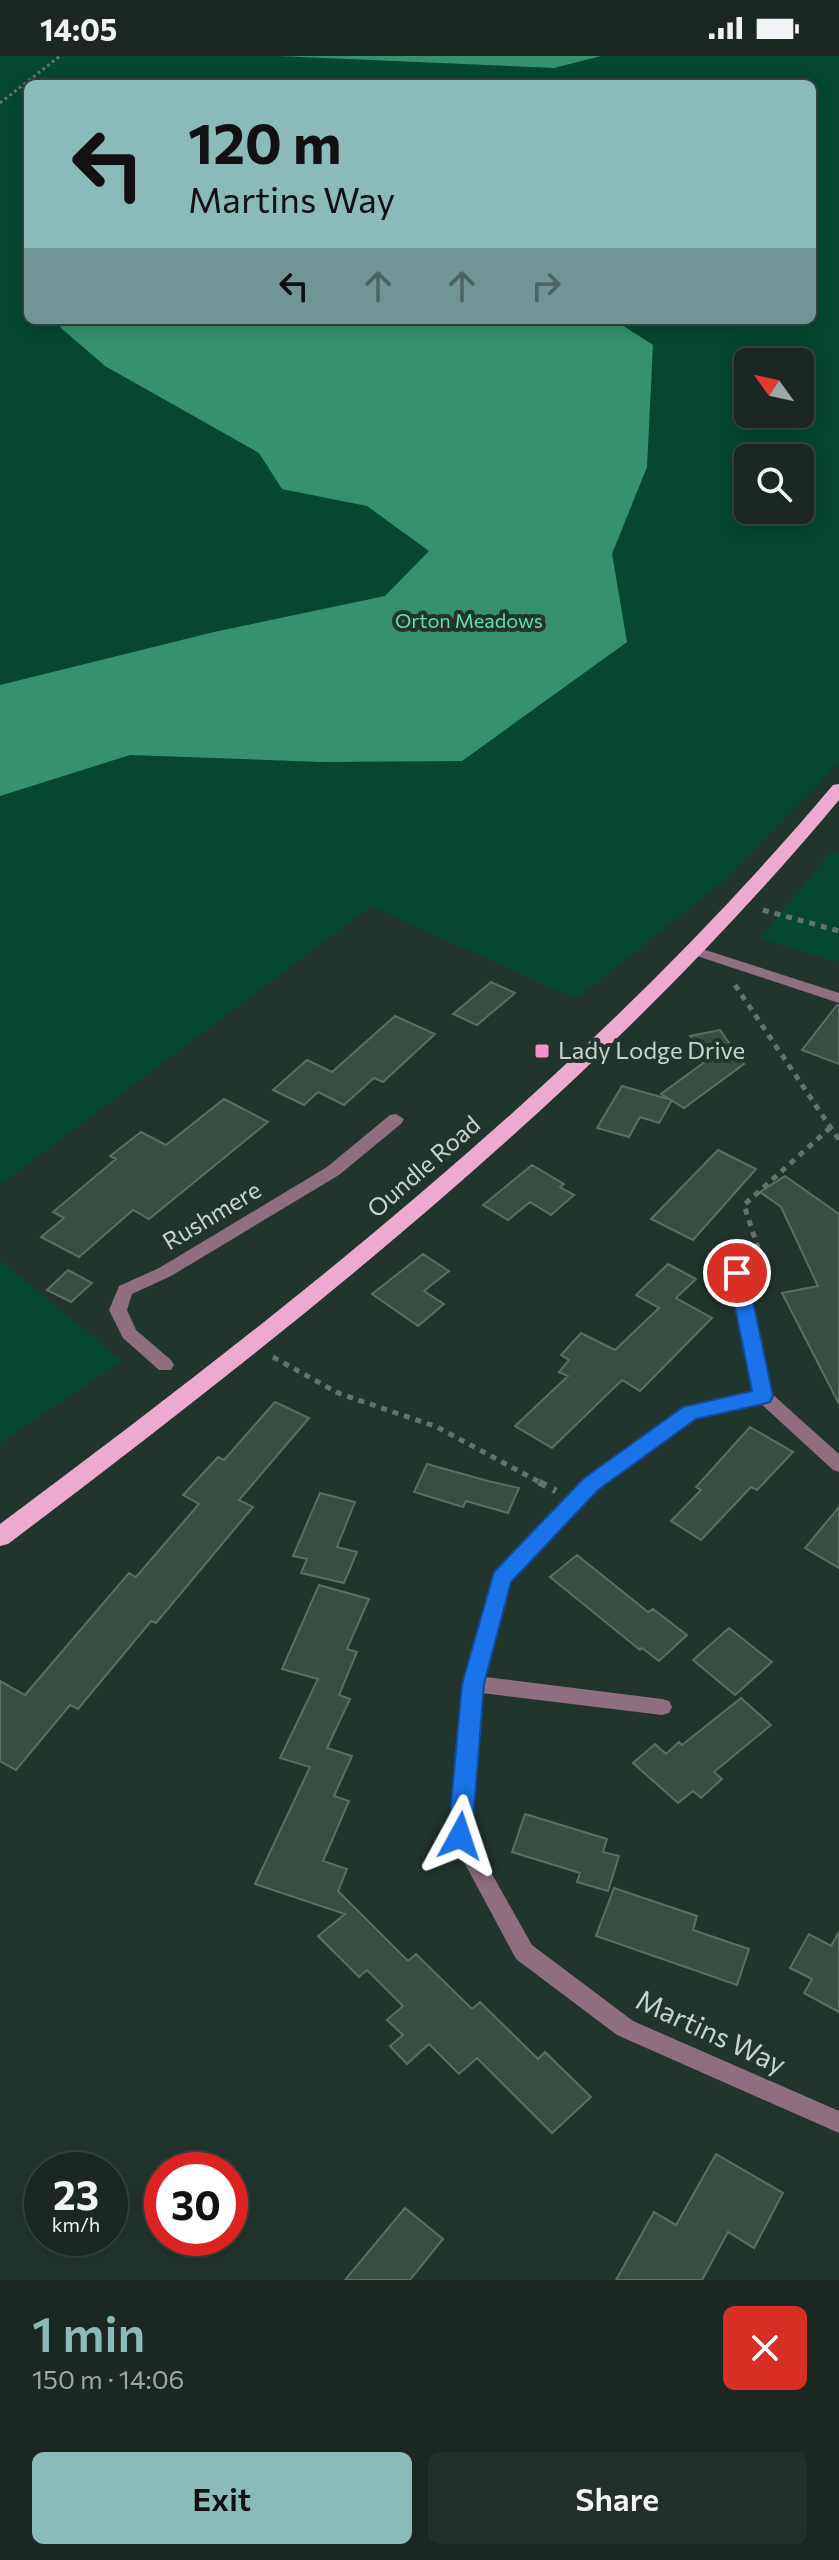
<!DOCTYPE html>
<html lang="en">
<head>
<meta charset="utf-8">
<style>
  body { margin:0; font-family:Commissioner,sans-serif; background:#23302a; color:#f1f3f6; height:100vh; display:flex; flex-direction:column; font-size:30px; white-space:nowrap }
  * { box-sizing:border-box; margin:0 }
  p { font-size:26px; color:#9fa6a5 }
  .icon { flex:none; width:44px; height:44px; fill:none; stroke:currentColor; stroke-width:2; stroke-linecap:round; stroke-linejoin:round }
  .map { position:relative; height:2224px; overflow:hidden }
  .side { display:flex; flex-direction:column; background:#1a2821; flex:1 }
  .side>* { flex:none }
  .top-card { position:absolute; left:24px; top:24px; width:792px; height:244px; border-radius:12px; box-shadow:0 4px 20px #0003,0 0 0 2px #38443f; background:#8bbbb9; color:#111; overflow:hidden }
  .needle { width:52px; rotate:303deg }
  .buttons { position:absolute; left:734px; top:292px; display:grid; gap:16px }
  .buttons a { display:grid; place-items:center; width:80px; height:80px; border-radius:12px; background:#1a2821; box-shadow:0 4px 20px #0003,0 0 0 2px #38443f; font-size:40px }
  .speed { position:absolute; left:24px; top:2096px; display:flex; gap:16px; font-size:40px; font-weight:700; text-align:center }
  .speed>* { display:grid; place-content:center; width:104px; height:104px; border-radius:50%; background:#1a2821; box-shadow:0 4px 20px #0003,0 0 0 2px #38443f; line-height:1 }
  .speed small { font-size:20px; font-weight:400 }
  .speed .limit { border:12px solid #d22; background:#fff; color:#111 }
  .pin { position:absolute; display:grid; place-items:center; width:68px; height:68px; color:#fff; margin:-34px; border:4px solid #fff; border-radius:50%; box-shadow:0 2px 8px #0007 }
  .me { position:absolute; width:88px; margin:-44px; rotate:5deg; stroke-linejoin:round; filter:drop-shadow(0 0 6px #0008) }
  .turn { display:flex; align-items:center; gap:28px; height:168px; padding:0 32px; font-size:36px }
  .turn .icon { width:104px; height:104px; stroke-width:2.5 }
  .turn b { display:block; font-size:56px; line-height:68px }
  .lanes { display:flex; align-items:center; height:76px; padding:0 32px; background:#0003; justify-content:center; gap:40px; direction:ltr }
  .lanes .off { opacity:.35 }
  .round { display:grid; place-items:center; flex:none; width:84px; height:84px; border-radius:12px; background:#23302a }
  .overview { display:flex; align-items:center; justify-content:space-between; height:136px; padding:0 32px }
  h1 { font-size:48px; font-weight:600; line-height:60px; color:#8bbbb9 }
  .action { display:flex; gap:16px; margin-top:auto; padding:16px 32px }
  .action a { flex:1; height:92px; border-radius:12px; background:#8bbbb9; color:#111; font-size:32px; font-weight:600; line-height:92px; text-align:center }
  .action a+a { background:#23302a; color:#f1f3f6 }
  .status { display:flex; justify-content:space-between; align-items:center; height:56px; padding:0 40px; background:#1a2821; direction:ltr }
  .status svg { height:22px; fill:currentColor }
  .map>svg:first-child { display:block }
  .green { fill:#054731; fill-rule:evenodd }
  .water { fill:#36926e }
  .building { fill:#394d43; stroke:#5a6e64; stroke-width:2 }
  .lines { fill:none; stroke-linecap:round; stroke-linejoin:round }
  .path-far2 { stroke:#64746c; stroke-width:3; stroke-dasharray:3 3; stroke-linecap:butt }
  .path-far1 { stroke:#64746c; stroke-width:5; stroke-dasharray:6 6; stroke-linecap:butt }
  .path { stroke:#64746c; stroke-width:7; stroke-dasharray:8 8; stroke-linecap:butt }
  .street { fill:#8e6e7f; fill-rule:evenodd }
  .primary { fill:#ecabce; fill-rule:evenodd }
  .route { fill:#1a73e8; stroke:#114b97; stroke-width:2 }
  .poi-dot { fill:#f890cb; stroke:#22352c; stroke-width:3 }
  .labels { text-anchor:middle; stroke-width:8; stroke-linejoin:round; paint-order:stroke }
  .far-park-label { font-size:20px; fill:#63dfac; stroke:#22352c }
  .poi-label { font-size:24px; fill:#c9d4ce; stroke:#22352c; text-anchor:start }
  .street-label { font-size:24px; fill:#c9d4ce; stroke:#22352c }
  .near-street-label { font-size:28px; fill:#c9d4ce; stroke:#22352c }
</style>
</head>
<body>
<div class="status"><b>14:05</b><svg viewBox="0 0 49 12"><path d="M0 12V9h3v3zM5 12V6h3v6zM10 12V3h3v9zM15 12V0h3v12zM26 1h20v11H26zM47 4h2v5h-2z"/></svg></div>
<div class="map">
<svg width="839" height="2224" viewBox="0 0 839 2224">
  <rect width="100%" height="100%" fill="#22352c"/>
  <!-- green -->
  <path class="green" d="M0,0h839v707l-116,118 -147,118 -205,-93 -371,279zM28,28h784v236h-784zM748,306h52v52h-52zM748,402h52v52h-52z
    M831,795l8,4v107l-79,-23z
    M0,1204l122,101 -122,82z"/>
  <!-- water -->
  <path class="water" d="M278,0h323l-47,12z
    M57,264h557l39,25 -6,122 -35,87 15,88 -165,119 -141,1 -191,-7 -130,41v-111l214,-53 171,-36 44,-45 -62,-45 -85,-17 -23,-36 -154,-87 -44,-38z"/>
  <!-- building -->
  <path class="building" d="M491,926l24,11 -38,32 -24,-11z
    M837,949l2,1v58l-37,-14z
    M395,960l40,18 -52,48 -9,-4 -30,27 -26,-13 -14,13 -31,-15 34,-30 25,12z
    M720,974l24,34 -60,44 -23,-14 45,-33 -16,-25z
    M622,1030l50,14 -13,23 -19,-6 -11,20 -32,-9z
    M224,1043l44,23 -119,97 -16,-9 -54,47 -38,-20 23,-19 -11,-6 63,-53 -6,-3 31,-24 25,13z
    M718,1094l38,19 -63,71 -42,-21z
    M532,1109l32,19 -4,3 14,8 -23,20 -21,-13 -22,18 -25,-15z
    M785,1120l54,38v190l-57,-111 36,-7 -37,-79 -21,-15z
    M423,1198l26,17 -25,20 20,13 -26,22 -46,-32z
    M668,1208l28,15 -20,19 36,20 -72,73 -18,-11 -70,68 -37,-22 53,-50 -9,-4 10,-12 -8,-5 20,-22 34,17 44,-42 -23,-13z
    M68,1214l24,13 -21,19 -24,-12z
    M275,1346l34,16 -70,82 14,7 -97,116 -5,-2 -73,88 -8,-4 -54,65 -16,-9v-80l25,14 104,-122 7,4 63,-73 -16,-9 35,-38 6,3z
    M750,1371l43,25 -36,38 -6,-3 -50,53 -30,-19 30,-31 -5,-3z
    M427,1408l61,17 31,7 -11,25 -42,-12 -3,6 -49,-15z
    M320,1437l35,9 -18,45 20,5 -13,31 -43,-10 6,-14 -14,-3z
    M839,1451v61l-34,-20z
    M577,1499l71,57 5,-3 34,26 -28,26 -17,-13 -2,2 -90,-73z
    M319,1529l50,14 -22,50 10,3 -18,43 11,4 -23,49 25,8 -18,40 15,5 -26,60 24,8 -9,22 70,70 8,-7 56,55 8,-7 58,57 7,-7 46,45 -39,36 -75,-75 -18,16 -30,-30 -22,20 -17,-18 13,-11 -16,-15 16,-14 -36,-36 -8,7 -41,-41 27,-22 -90,-30 55,-117 -30,-9 38,-79 -36,-10z
    M729,1572l43,34 -37,33 -42,-35z
    M741,1642l30,27 -57,47 8,7 -21,19 -8,-7 -15,12 -45,-40 22,-19 11,10 13,-12 3,3z
    M525,1758l82,25 -4,13 16,4 -11,35 -31,-9 3,-9 -68,-21z
    M614,1832l83,28 -4,14 56,19 -12,36 -141,-49z
    M839,1876v80l-35,-19 8,-14 -22,-11 19,-34 22,12z
    M716,2098l67,39 -29,55 -26,-16 -26,48h-86l38,-68 22,13z
    M405,2152l38,31 -33,41h-65z"/>
  <g class="lines">
    <!-- path-far2 -->
    <path class="path-far2" d="M0,47l60,-47"/>
    <!-- path-far1 -->
    <path class="path-far1" d="M763,854l76,21
      M735,929l104,155
      M750,1202l8,-10 -14,-43 87,-78
      M273,1301l65,36 99,34 106,57"/>
    <!-- path -->
    <path class="path" d="M539,1426l17,9"/>
    <!-- street -->
    <path class="street" d="M693,890l146,47v10l-151,-50 -2,-3z
      M396,1058l8,5 -2,4 -63,52 -168,101 -39,18 -5,16 9,20 35,30 3,5 -3,5h-12l-36,-32 -14,-28 10,-24 40,-18 168,-101 63,-52z
      M737,1211l6,2 2,4 26,120 68,61v18l-6,-2 -73,-67 -65,15 -98,71 -87,92 -25,96 177,22 7,2 3,6 -3,6 -7,2 -180,-22 -12,142 62,110 101,76 206,90v22l-222,-98 -101,-76 -66,-123 13,-152 31,-111 91,-94 99,-71 69,-16 -24,-119 2,-4z"/>
    <!-- primary -->
    <path class="primary" d="M839,728v16c-238,286 -535,520 -831,744l-8,2v-22c297,-221 593,-454 833,-739z"/>
  </g>
  <!-- route -->
  <path class="route" d="M737,1210l10,7 26,123 -3,6 -7,2 -67,15 -98,71 -87,92 -27,102 -12,152 -4,7 -8,3 -8,-3 -4,-7 14,-152 32,-112 89,-93 100,-72 69,-16 -24,-118z"/>
  <!-- markers -->
  <rect class="poi-dot" x="534" y="987" width="16" height="16" rx="4"/>
  <g class="labels">
    <!-- far-park labels -->
    <g class="far-park-label">
      <text x="469" y="572">Orton Meadows</text>
    </g>
    <!-- poi labels -->
    <g class="poi-label">
      <text x="558" y="1003">Lady Lodge Drive</text>
    </g>
    <!-- street labels -->
    <g class="street-label">
      <text transform="translate(424 1111) rotate(-41)" y="8">Oundle Road</text>
      <text transform="translate(212 1160) rotate(-31)" y="8">Rushmere</text>
    </g>
    <!-- near-street labels -->
    <g class="near-street-label">
      <text transform="translate(711 1976) rotate(25)" y="10">Martins Way</text>
    </g>
  </g>
</svg>
<div class="buttons">
<a><svg class="needle" viewBox="-14 -14 28 28"><path d="M0-13l5 13h-10z" fill="#e53935"/><path d="M0 13l5-13h-10z" fill="#9fa6a5"/></svg></a>
<a><svg class="icon" aria-label="search" viewBox="0 0 24 24"><circle cx="10" cy="10" r="6"/><path d="M15 15l6 6"/></svg></a>
</div>
<div class="speed"><div>23<small>km/h</small></div><div class="limit">30</div></div>
<div class="pin" style="left:737px;top:1217px;background:#d93025"><svg class="icon" aria-label="arrive" viewBox="0 0 24 24"><path d="M6 21V4h12l-3 4 3 4H6"/></svg></div>
<svg class="me" style="left:460px;top:1780px" viewBox="-20 -20 40 40"><path d="M0-17L14 15 0 8-14 15z" fill="#1a73e8" stroke="#fff" stroke-width="4"/></svg>
<div class="top-card">
<div class="turn"><svg class="icon" aria-label="left" viewBox="0 0 24 24"><path d="M17 20v-9H6M10 6l-5 5 5 5"/></svg><div><b>120 m</b>Martins Way</div></div>
<div class="lanes"><svg class="icon" aria-label="left" viewBox="0 0 24 24"><path d="M17 20v-9H6M10 6l-5 5 5 5"/></svg><svg class="icon off" aria-label="ahead" viewBox="0 0 24 24"><path d="M12 20V5M6 11l6-6 6 6"/></svg><svg class="icon off" aria-label="ahead" viewBox="0 0 24 24"><path d="M12 20V5M6 11l6-6 6 6"/></svg><svg class="icon off" aria-label="right" viewBox="0 0 24 24"><path d="M7 20v-9h11M14 6l5 5-5 5"/></svg></div>
</div>
</div>
<section class="side">
<div class="overview"><div><h1>1 min</h1><p>150 m · 14:06</p></div><a class="round" style="background:#d93025;color:#fff"><svg class="icon" aria-label="close" viewBox="0 0 24 24"><path d="M6 6l12 12M18 6L6 18"/></svg></a></div>
<div class="action"><a>Exit</a><a>Share</a></div>
</section>
</body>
</html>
